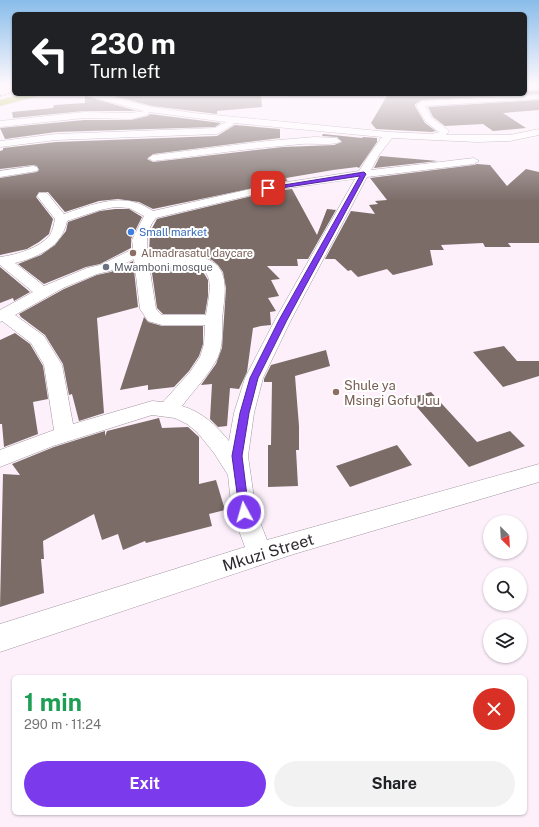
<!DOCTYPE html>
<html lang="en">
<head>
<meta charset="utf-8">
<style>
  body { margin:0; font-family:"Public Sans",sans-serif; background:#f2f2f2; color:#202124; height:100vh; display:flex; flex-direction:column; font-size:15px; white-space:nowrap }
  * { box-sizing:border-box; margin:0 }
  p { font-size:13px; color:#757577 }
  .icon { flex:none; width:22px; height:22px; fill:none; stroke:currentColor; stroke-width:2; stroke-linecap:round; stroke-linejoin:round }
  .map { position:relative; flex:1; overflow:hidden }
  .details { position:absolute; left:12px; top:675px; width:515px; height:140px; display:flex; flex-direction:column; background:#fff; border-radius:6px; box-shadow:0 1px 3px #0004 }
  .details>* { flex:none }
  .banner { position:absolute; left:12px; top:12px; width:515px; height:84px; border-radius:6px; box-shadow:0 1px 3px #0004; background:#202124; color:#fff; overflow:hidden }
  .needle { width:26px; rotate:156deg }
  .buttons { position:absolute; left:483px; top:515px; display:grid; gap:8px }
  .buttons a { display:grid; place-items:center; width:44px; height:44px; border-radius:50%; background:#fff; box-shadow:0 1px 3px #0004; font-size:20px }
  .pin { position:absolute; display:grid; place-items:center; width:34px; height:34px; color:#fff; margin:-17px; border-radius:8px; box-shadow:0 2px 6px #0006 }
  .me { position:absolute; width:44px; margin:-22px; rotate:354deg; stroke-linejoin:round; filter:drop-shadow(0 0 3px #0008) }
  .turn { display:flex; align-items:center; gap:14px; height:84px; padding:0 12px; font-size:18px }
  .turn .icon { width:52px; height:52px; stroke-width:2.5 }
  .turn b { display:block; font-size:28px; line-height:34px }
  .round { display:grid; place-items:center; flex:none; width:42px; height:42px; border-radius:21px; background:#f2f2f2 }
  .overview { display:flex; align-items:center; justify-content:space-between; height:68px; padding:0 12px }
  h1 { font-size:24px; font-weight:700; line-height:30px; color:#1e9e55 }
  .action { display:flex; gap:8px; margin-top:auto; padding:8px 12px }
  .action a { flex:1; height:46px; border-radius:24px; background:#7c3aed; color:#fff; font-size:16px; font-weight:700; line-height:46px; text-align:center }
  .action a+a { background:#f2f2f2; color:#202124 }
  .map>svg:first-child { display:block }
  .building { fill:#7b6c68 }
  .lines { fill:none; stroke-linecap:round; stroke-linejoin:round }
  .street-casing { stroke:#a196a0; stroke-width:1 }
  .highway-casing { stroke:#d5d4d5; stroke-width:1 }
  .street { fill:#fff; fill-rule:evenodd }
  .highway { fill:#a2c22c; fill-rule:evenodd }
  .rail { stroke:#5e575d; stroke-width:1.5; stroke-dasharray:2 2; stroke-linecap:butt }
  .route { fill:#7c3aed; stroke:#51269a }
  .shop-dot { fill:#3f7fe0; stroke:#fff; stroke-width:1.5 }
  .education-dot { fill:#8d6e63; stroke:#fff; stroke-width:1.5 }
  .worship-dot { fill:#6b7280; stroke:#fff; stroke-width:1.5 }
  .labels { text-anchor:middle; stroke-width:4; stroke-linejoin:round; paint-order:stroke }
  .far-shop-label { font-size:11px; fill:#366cbe; stroke:#fff; text-anchor:start }
  .far-education-label { font-size:11px; fill:#785e54; stroke:#fff; text-anchor:start }
  .far-worship-label { font-size:11px; fill:#5b616d; stroke:#fff; text-anchor:start }
  .education-label { font-size:13px; fill:#785e54; stroke:#fff; text-anchor:start }
  .near-street-label { font-size:16px; fill:#2f2a2f; stroke:#fff }
</style>
</head>
<body>
<div class="map">
<svg width="539" height="827" viewBox="0 0 539 827">
  <rect width="100%" height="100%" fill="#fdf0fb"/>
  <!-- building -->
  <path class="building" d="M539,90v4l-117,6 -7,4v2l10,17 11,8 -4,1 -56,-3 -5,-6 17,-29h137v-3z
    M106,94h155l1,13 -45,4v3l-65,-8z
    M85,96l52,15h-53l-71,7 -1,-6 41,-4 1,-3 31,-2z
    M539,100v10l-36,3 23,15 -33,3 -10,-7 -38,2 -12,-9 -5,-10z
    M150,114l71,9 -6,4 -159,5 -51,7 -5,-11 84,-8h47l17,-4z
    M235,125l45,4v9l-127,16 -6,5 6,3 130,-15 51,-2 8,-3 -5,-5 -15,-1 1,-2 39,4 1,-1 14,1v4l-18,26 -2,-1 -24,3 -47,8 1,3 -134,28 -14,-7 -21,-3 -19,2 -34,11 -17,-20h-9l-3,5 17,22 -4,15 -10,8 -12,7 -27,6v-77l37,-6 2,-2 -2,-4 -4,-1 -33,4v-18l3,-1v-2l53,-6 161,-6z
    M380,156l58,5 -64,7z
    M477,164l13,1 17,21 19,-17 13,3v71h-31l3,4h-26l-2,-4 -42,2 3,5h-14l3,15 -40,10 -6,-6 -29,8 -7,-7 -3,1 -13,-12h-10l26,-48 24,3 -6,-9 9,-1 -3,-3 12,-1 -17,-22 104,-13z
    M292,189l25,46 10,-26 9,1 -28,49h-11l1,7h-31l13,13 -9,1 8,16 -11,2 8,13 -6,1 1,13 -10,1 -8,2 -6,44 -8,17 -9,-1 -3,38 -9,1 -8,-8 2,-35 -11,1 15,-21 6,-16 4,-60 -3,-16 -5,-7 -6,-5 -15,-6 -17,-1 -31,2 1,-23 7,-13 111,-27z
    M115,209h14l13,8 -11,22v9l-31,16 -14,3 -42,17 -26,-20 23,-9 14,-10 11,-14 2,-9 32,-11z
    M133,261l5,46 -41,11 7,95 -25,8 -7,-27 -3,1 -6,-31 -18,-29 -24,-18 -2,-3 45,-25 33,-14 14,-3z
    M151,266h32l11,1 7,3 4,5 3,5v16l-3,18h-42l-6,-6z
    M0,267l30,25 -16,9 -1,-3 -13,5z
    M144,317l4,5 14,4h41v18l-4,12 -10,15 -15,16 -26,3v-5l-28,5z
    M15,333l15,11 13,22 5,33 -15,3 5,32 -34,13 -2,-23h-2v-84z
    M504,346l13,15h22v15l-36,11 -30,-35z
    M326,350l4,16 -35,10 4,50v24h-3l2,36 -30,1v-42h3l1,-63h-8v-3l7,-14z
    M431,392l46,50 33,-11 15,15 -56,21 -60,-69z
    M159,418l3,10 26,-1 11,10v47l17,-4 9,30 -16,4 3,12 -66,17 -1,-2 -22,9 -5,-16 -16,6 -8,-26 -51,27 1,18h-3l3,34 -44,14 3,-133 17,1 -8,-11 42,-17 51,-16v5l2,-5z
    M397,445l15,20 -62,22 -14,-21z"/>
  <g class="lines">
    <defs>
      <path id="street" d="M86,94h14l52,13 42,6 195,19 43,2 7,-2 -13,-10 -10,-17 7,-4 116,-6v4l-114,7 7,12 15,11 2,2 -3,4h64l29,-6v6l-29,6 -33,1 -85,-4 -13,17 -8,15 103,-12 5,3 -5,3 -107,13 -76,143 -28,58 -9,35 -6,43 8,56 11,28 272,-76v18l-245,72 -294,98v-28l245,-77 -13,-35 -4,-37 -14,-22 -17,-21 -10,-8 -12,-6 -23,-3 -99,31 -53,21v-17l54,-20 -10,-65 -13,-22 -29,-22 -2,1v-12l33,-18 -33,-27v-8c16,-2 40,-9 50,-22 3,-5 4,-11 5,-16l-18,-23 2,-3h8l17,21c22,-7 49,-19 73,-11 5,1 11,5 16,8l115,-26 91,-14 10,-16 13,-18 -148,-14 -1,2 -16,9 -161,6 -56,7v-6l56,-7 159,-6 11,-6 -77,-10 -1,3 -17,4 -47,-1 -84,9v-6l84,-9 47,1 13,-2 -57,-15zM355,179l-80,141 -30,58 -11,35 -5,28c-13,-16 -27,-29 -47,-35 12,-16 27,-31 36,-49 5,-12 4,-24 4,-36 1,-19 10,-49 -11,-60 -18,-10 -43,-6 -63,-4 -2,-14 -2,-28 8,-39l112,-27zM115,207l14,1 15,8 -12,24 1,9 -33,16 -13,3 -43,18 -29,-23c23,-6 47,-16 52,-42l33,-11zM134,259l6,50 8,12 14,4h43l-1,19 -4,13 -10,15 -27,30 -11,-1 -79,23 -11,-59 -18,-29 -29,-21 48,-27 34,-14 13,-3zM183,264c35,2 27,24 23,51h-44l-6,-6 -7,-44z
        M283,94h41l-4,2h-33z
        M315,137l21,1 5,3c-4,5 -31,2 -39,3 -50,4 -99,11 -149,17l-5,-3 5,-3 114,-14z
        M33,166l4,1 1,2 -1,2 -37,6v-6z"/>
      <path id="highway" d="M24,94h15l-1,2 -38,10v-6z"/>
    </defs>
    <!-- street casing -->
    <use href="#street" class="street-casing"/>
    <!-- highway casing -->
    <use href="#highway" class="highway-casing"/>
    <!-- street -->
    <use href="#street" class="street"/>
    <!-- highway -->
    <use href="#highway" class="highway"/>
    <!-- rail -->
    <path class="rail" d="M0,96l14,-4"/>
  </g>
  <!-- sky -->
  <linearGradient id="sky" x2="0" y2="1"><stop stop-color="#89bdea"/><stop offset="0.42" stop-color="#fef8fd"/><stop offset="1" stop-color="#fef8fd" stop-opacity="0"/></linearGradient>
  <rect width="539" height="201" fill="url(#sky)"/>
  <!-- route -->
  <path class="route" d="M364,172l2,2 -79,146 -29,58 -9,35 -7,43 7,56 -1,3 -4,2 -4,-2 -8,-59 8,-43 10,-35 29,-58 81,-144 -92,14 -3,-2z"/>
  <!-- markers -->
  <circle class="shop-dot" cx="131" cy="232" r="4"/>
  <g class="education-dot">
    <circle cx="133" cy="253" r="4"/>
    <circle cx="336" cy="392" r="4"/>
  </g>
  <circle class="worship-dot" cx="106" cy="267" r="4"/>
  <g class="labels">
    <!-- far-shop labels -->
    <g class="far-shop-label">
      <text x="139" y="236">Small market</text>
    </g>
    <!-- far-education labels -->
    <g class="far-education-label">
      <text x="141" y="257">Almadrasatul daycare</text>
    </g>
    <!-- far-worship labels -->
    <g class="far-worship-label">
      <text x="114" y="271">Mwamboni mosque</text>
    </g>
    <!-- education labels -->
    <g class="education-label">
      <text x="344" y="390">Shule ya<tspan x="344" dy="15">Msingi Gofu Juu</tspan></text>
    </g>
    <!-- near-street labels -->
    <g class="near-street-label">
      <text transform="translate(268 552) rotate(-17)" y="6">Mkuzi Street</text>
    </g>
  </g>
</svg>
<div class="buttons">
<a><svg class="needle" viewBox="-14 -14 28 28"><path d="M0-13l5 13h-10z" fill="#e53935"/><path d="M0 13l5-13h-10z" fill="#757577"/></svg></a>
<a><svg class="icon" aria-label="search" viewBox="0 0 24 24"><circle cx="10" cy="10" r="6"/><path d="M15 15l6 6"/></svg></a>
<a><svg class="icon" aria-label="layers" viewBox="0 0 24 24"><path d="M12 4l9 5-9 5-9-5zM3 14l9 5 9-5"/></svg></a>
</div>
<div class="pin" style="left:268px;top:188px;background:#d93025"><svg class="icon" aria-label="arrive" viewBox="0 0 24 24"><path d="M6 21V4h12l-3 4 3 4H6"/></svg></div>
<svg class="me" style="left:244px;top:512px" viewBox="-20 -20 40 40"><circle r="17" fill="#7c3aed" stroke="#fff" stroke-width="3"/><path d="M0-11L8 9 0 5-8 9z" fill="#fff"/></svg>
<div class="banner">
<div class="turn"><svg class="icon" aria-label="left" viewBox="0 0 24 24"><path d="M17 20v-9H6M10 6l-5 5 5 5"/></svg><div><b>230 m</b>Turn left</div></div>
</div>
<section class="details">
<div class="overview"><div><h1>1 min</h1><p>290 m · 11:24</p></div><a class="round" style="background:#d93025;color:#fff"><svg class="icon" aria-label="close" viewBox="0 0 24 24"><path d="M6 6l12 12M18 6L6 18"/></svg></a></div>
<div class="action"><a>Exit</a><a>Share</a></div>
</section>
</div>
</body>
</html>
